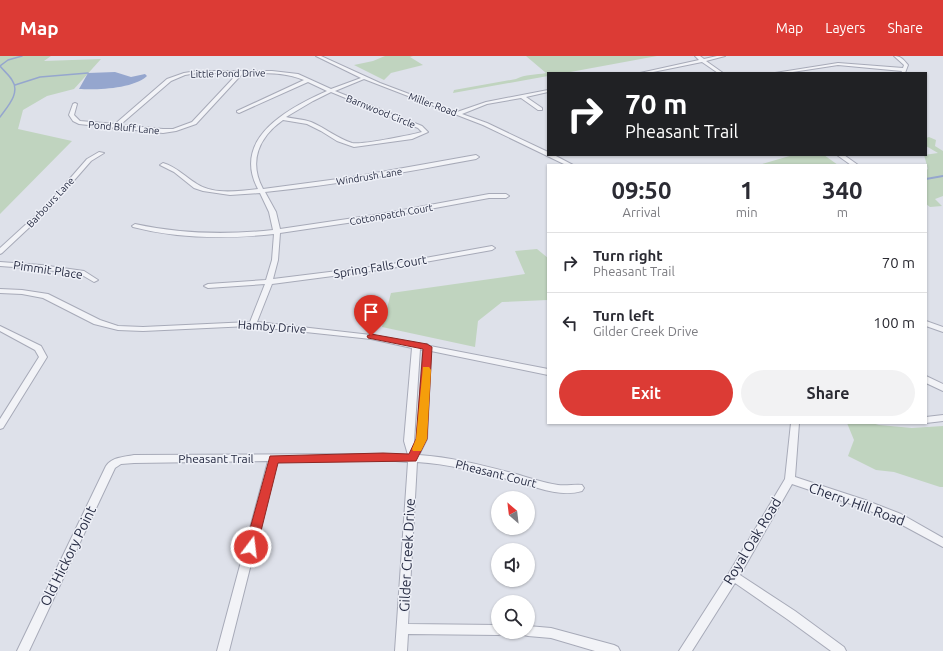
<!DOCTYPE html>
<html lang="en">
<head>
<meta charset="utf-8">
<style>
  body { margin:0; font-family:Ubuntu,sans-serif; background:#f2f2f3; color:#2b2b33; height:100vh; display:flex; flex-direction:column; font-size:15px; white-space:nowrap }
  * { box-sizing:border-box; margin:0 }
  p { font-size:13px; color:#7c7c81 }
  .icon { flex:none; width:22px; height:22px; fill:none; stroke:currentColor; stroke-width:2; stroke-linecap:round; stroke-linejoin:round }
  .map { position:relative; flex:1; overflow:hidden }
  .details { position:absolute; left:547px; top:108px; width:380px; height:260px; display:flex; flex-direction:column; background:#fff; border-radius:0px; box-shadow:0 1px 3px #0004 }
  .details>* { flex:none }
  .hud { position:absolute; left:547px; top:16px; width:380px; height:84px; border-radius:0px; box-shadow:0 1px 3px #0004; background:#202124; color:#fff; overflow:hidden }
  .needle { width:26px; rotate:332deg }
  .fabs { position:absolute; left:491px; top:435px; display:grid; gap:8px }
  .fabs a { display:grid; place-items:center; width:44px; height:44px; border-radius:50%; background:#fff; box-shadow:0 1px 3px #0004; font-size:20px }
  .pin { position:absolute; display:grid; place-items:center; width:34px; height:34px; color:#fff; margin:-41px -17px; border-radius:50% 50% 50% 0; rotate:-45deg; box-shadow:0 0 4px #0007 }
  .pin .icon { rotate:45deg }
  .me { position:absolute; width:44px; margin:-22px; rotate:15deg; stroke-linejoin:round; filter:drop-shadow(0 0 3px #0008) }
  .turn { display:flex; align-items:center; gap:14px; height:84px; padding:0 12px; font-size:18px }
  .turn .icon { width:52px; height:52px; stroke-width:2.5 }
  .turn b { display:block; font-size:28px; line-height:34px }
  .eta { display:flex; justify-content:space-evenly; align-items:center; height:68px; text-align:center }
  .eta b { font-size:24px; font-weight:700; line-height:28px }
  .button { display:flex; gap:8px; margin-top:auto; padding:8px 12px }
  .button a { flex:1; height:46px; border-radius:24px; background:#dc3b35; color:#fff; font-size:16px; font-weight:700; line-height:46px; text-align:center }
  .button a+a { background:#f2f2f3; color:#2b2b33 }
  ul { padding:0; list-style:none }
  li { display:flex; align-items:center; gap:12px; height:60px; padding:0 12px; border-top:1px solid #e1e1e2 }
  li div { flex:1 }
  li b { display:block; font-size:15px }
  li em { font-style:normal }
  header { display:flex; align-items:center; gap:24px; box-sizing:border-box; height:56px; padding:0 20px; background:#dc3b35; color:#fff }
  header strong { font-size:19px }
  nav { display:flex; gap:22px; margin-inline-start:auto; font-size:14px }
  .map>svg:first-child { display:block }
  .green { fill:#c0d4bf }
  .water { fill:#95a6ce }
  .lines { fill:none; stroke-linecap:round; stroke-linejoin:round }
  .stream-far1 { stroke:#95a6ce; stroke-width:1.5 }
  .stream { stroke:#95a6ce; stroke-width:2 }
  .minor-casing { stroke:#a7aab8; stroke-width:2 }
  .minor { fill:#f2f3f7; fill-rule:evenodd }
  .route { fill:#dc3b35; stroke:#8f2622 }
  .slow { fill:#f59e0b }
  .labels { text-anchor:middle; stroke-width:3; stroke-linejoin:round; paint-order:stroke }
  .far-street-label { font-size:10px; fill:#262b42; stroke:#eef0f7 }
  .street-label { font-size:12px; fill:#262b42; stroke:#eef0f7 }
  .near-street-label { font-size:14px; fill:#262b42; stroke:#eef0f7 }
</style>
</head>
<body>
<header>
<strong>Map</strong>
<nav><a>Map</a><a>Layers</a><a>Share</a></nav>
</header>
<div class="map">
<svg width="943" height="595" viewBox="0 0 943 595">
  <rect width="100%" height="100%" fill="#dee1ea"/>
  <!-- green -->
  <path class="green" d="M0,0h51l-7,5 57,-2 -27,30 -27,7 -24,14 -5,19 54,12 -72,73z
    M385,0h28l-3,1 13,8 -32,8 -7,7 -30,-15 19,-4z
    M526,0h131l-92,17h-17v3l-95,17 1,-3 62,-11c9,-5 20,-4 30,-6z
    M929,81l7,3 -1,6 8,5v45l-8,3 7,7 -12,1 -4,-3v-34l2,-1 -4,-14 14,-2 -12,-7v-8z
    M793,99h31l14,10h-79z
    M537,193l11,9v42l-46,2 -24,19 -3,26 -93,-20 9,-34 134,-19 -10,-23z
    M847,367h25l7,2 33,3 31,-2v61h-3l-46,-15 -18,-2 -28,-14 6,-16z"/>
  <!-- water -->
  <path class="water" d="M115,16l16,5 14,-3 2,2c-14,13 -50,14 -68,13l9,-16z"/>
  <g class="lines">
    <!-- stream-far1 -->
    <path class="stream-far1" d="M0,10c4,5 9,9 12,14 9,13 -5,27 -12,37
      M0,10l8,-6 14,-4
      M15,29l25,-8 48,-4"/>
    <!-- stream -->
    <path class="stream" d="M926,123l17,-3"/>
    <defs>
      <path id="minor" d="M316,0h5l59,27 77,29 29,-10 62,-12v2l-22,5 16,11v2h-4l-17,-12 -34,6 -25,10 25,9 61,29v3h6l19,10h-7l-83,-40 -119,-46 -29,12 87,35 6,6 -16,7 -58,8 -17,-6 -16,-10 -14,-7 -24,-4c-24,17 -35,41 -20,69l90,-12 123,-22 3,2 -3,2c-70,13 -140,26 -211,33l11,20 4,17 101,-15 108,-20h17l3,2 -3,2h-17l-108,20 -101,15 -2,27 -5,19 113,-14 106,-19 3,2 -3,2 -106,19 -114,15 -15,38 114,13 54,10 2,-1 3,2 118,23v6l-117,-24 -4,88 -8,16c32,2 66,11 97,19 14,4 28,9 42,11 8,1 19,-1 24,0l2,3 -2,3c-23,7 -48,-5 -71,-11 -31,-8 -62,-16 -94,-18l-9,162 90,1v7h5l-1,2 -4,1 -90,-1 -1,17h-12l13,-189 -25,-2 -106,1 -48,190h-12l51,-190 -134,2 -13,1 -6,4 -86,183h-12l89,-185c6,-9 18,-9 28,-11l249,-1 25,1 -4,-14 8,-93 -41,-9 -122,-13 -106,5 -25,-1 -24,-6 -51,-26 -21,-4 -22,-1v-4l22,1 26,4 52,26 18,6 25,1 107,-5 15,-38 -57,4 -4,-2 4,-2 58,-4 6,-20 2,-26c-48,5 -95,5 -141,-7l-1,-1 3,-2c46,10 91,11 138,6l-4,-18 -9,-19 -30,2 -27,-4 -9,-3 -20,-16 -14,-7 3,-2c14,4 22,14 34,21 17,11 41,7 61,5 -27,-51 31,-81 69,-98l-19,-9 -69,31 -2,-1v-1l67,-31c-19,-8 -40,-7 -61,-7l-47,51 -20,7 -13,2 -84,-9 -6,-3 -4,-6 4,-11 2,-1 2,1 -3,11 6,6 35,3 52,-45 17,-6 13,-2h75l26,3 33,15 30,-11zM197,17h41l-46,49 -19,7h-10l-43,-4 51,-44 14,-6zM331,36l87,36 4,4c-11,3 -61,13 -70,11 -15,-5 -27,-15 -41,-21 -8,-3 -17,-3 -25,-5l27,-16zM420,293l3,1 -6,89 -2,6 -1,-4z
        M695,0h5l4,3 13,-3h8l-19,5 17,12h-5l-16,-11 -54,11h-8l59,-13z
        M894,0c7,0 10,4 14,9l-3,8h-4l1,-2 -64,-6 -52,8h-11l63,-10 65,5 1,-3z
        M99,96l5,1 -13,8 -41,47 -48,45 -2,1v-6l46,-42 41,-47z
        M837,99h7l14,10h-7z
        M0,206l41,3 43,6 14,9 -4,2 -12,-7 -41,-6 -41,-3z
        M926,265l17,6v5l-17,-6z
        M0,270l41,20 6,11 -44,71 -3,1v-10l39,-62 -4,-7 -35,-19z
        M926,320l17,8v7l-17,-8z
        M943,359v6l-17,2v-6z
        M791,367h8l-4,54 70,23 36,14 42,24v9l-50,-27 -36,-14 -65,-22 -52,91 55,36 49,36 2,4h-15l-44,-32 -52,-36 -43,68h-13l50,-78 56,-94z
        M528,570l23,2 63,17 4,2 2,4h-25l-44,-13 -23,-2 -4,-1 -1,-3h5z"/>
    </defs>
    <!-- minor casing -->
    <use href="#minor" class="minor-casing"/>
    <!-- minor -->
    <use href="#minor" class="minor"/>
  </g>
  <!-- route -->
  <path class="route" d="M371,278l56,10 5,3 -5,92 -11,22 -138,2 -21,84 -2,4 -4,1 -4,-1 -2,-4 25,-91 113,-3 26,1 7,-15 7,-90 -55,-11 -1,-2z"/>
  <!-- slow -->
  <path class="slow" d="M423,311h6l2,3 -4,69 -6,12h-8l-1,-2 4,-10z"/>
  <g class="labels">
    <!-- far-street labels -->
    <g class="far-street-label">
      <text transform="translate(228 17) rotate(-1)" y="4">Little Pond Drive</text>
      <text transform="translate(433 48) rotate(20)" y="4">Miller Road</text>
      <text transform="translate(381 55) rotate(22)" y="4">Barnwood Circle</text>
      <text transform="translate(124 71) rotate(5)" y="4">Pond Bluff Lane</text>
      <text transform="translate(369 120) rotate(-9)" y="4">Windrush Lane</text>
      <text transform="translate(50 146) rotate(-47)" y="4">Barbours Lane</text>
      <text transform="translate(391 158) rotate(-10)" y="4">Cottonpatch Court</text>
    </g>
    <!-- street labels -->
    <g class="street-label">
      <text transform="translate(380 211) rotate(-9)" y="4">Spring Falls Court</text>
      <text transform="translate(48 214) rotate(8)" y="4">Pimmit Place</text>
      <text transform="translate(272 271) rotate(4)" y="4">Hamby Drive</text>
      <text x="216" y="407">Pheasant Trail</text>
      <text transform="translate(496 418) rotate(14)" y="4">Pheasant Court</text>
    </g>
    <!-- near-street labels -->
    <g class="near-street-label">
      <text transform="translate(857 448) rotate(20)" y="5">Cherry Hill Road</text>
      <text transform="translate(752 485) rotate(-59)" y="5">Royal Oak Road</text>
      <text transform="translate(407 499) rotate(-87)" y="5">Gilder Creek Drive</text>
      <text transform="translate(68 500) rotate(-64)" y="5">Old Hickory Point</text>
    </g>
  </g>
</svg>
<div class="fabs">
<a><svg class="needle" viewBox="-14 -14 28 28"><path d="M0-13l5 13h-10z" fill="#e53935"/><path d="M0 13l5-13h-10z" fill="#7c7c81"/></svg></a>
<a><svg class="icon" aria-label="sound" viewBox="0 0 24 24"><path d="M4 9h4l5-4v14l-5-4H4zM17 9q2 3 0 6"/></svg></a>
<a><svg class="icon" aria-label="search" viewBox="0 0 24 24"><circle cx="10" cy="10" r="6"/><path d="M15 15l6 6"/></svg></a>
</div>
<div class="pin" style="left:371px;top:280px;background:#d93025"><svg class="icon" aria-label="arrive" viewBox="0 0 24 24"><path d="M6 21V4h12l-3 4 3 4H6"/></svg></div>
<svg class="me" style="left:251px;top:491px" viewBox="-20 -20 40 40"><circle r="17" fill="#dc3b35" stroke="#fff" stroke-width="3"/><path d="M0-11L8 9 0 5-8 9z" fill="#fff"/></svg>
<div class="hud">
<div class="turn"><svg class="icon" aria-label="right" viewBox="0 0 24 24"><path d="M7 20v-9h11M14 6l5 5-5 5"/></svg><div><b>70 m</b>Pheasant Trail</div></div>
</div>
<section class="details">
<div class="eta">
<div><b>09:50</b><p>Arrival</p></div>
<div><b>1</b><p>min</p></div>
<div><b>340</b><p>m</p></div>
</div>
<ul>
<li><svg class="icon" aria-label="right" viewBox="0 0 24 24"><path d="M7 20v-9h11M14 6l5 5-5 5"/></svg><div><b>Turn right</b><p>Pheasant Trail</p></div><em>70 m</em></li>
<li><svg class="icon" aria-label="left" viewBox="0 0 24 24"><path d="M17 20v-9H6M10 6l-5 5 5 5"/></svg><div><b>Turn left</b><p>Gilder Creek Drive</p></div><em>100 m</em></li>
</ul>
<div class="button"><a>Exit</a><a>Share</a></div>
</section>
</div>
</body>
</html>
